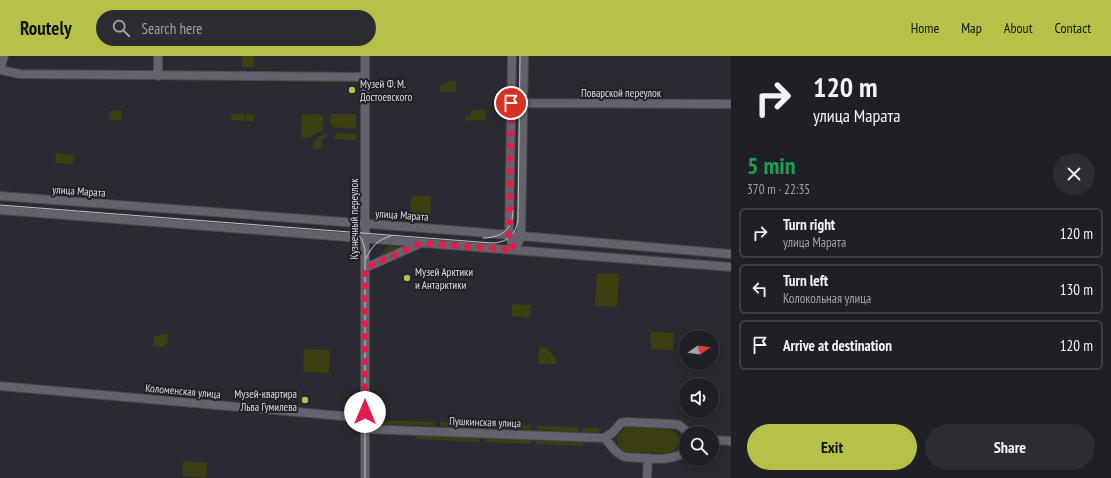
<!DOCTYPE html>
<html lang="en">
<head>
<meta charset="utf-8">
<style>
  body { margin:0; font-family:"PT Sans Narrow",sans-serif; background:#2c2d32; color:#f1f3f6; height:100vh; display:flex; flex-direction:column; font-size:15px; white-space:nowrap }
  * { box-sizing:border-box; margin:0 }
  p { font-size:13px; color:#a1a3a7 }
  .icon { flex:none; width:22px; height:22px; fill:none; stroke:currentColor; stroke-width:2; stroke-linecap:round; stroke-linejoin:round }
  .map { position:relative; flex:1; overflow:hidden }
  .details { display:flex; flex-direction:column; background:#1f2026; width:380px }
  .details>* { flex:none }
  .hud { background:#1f2026; color:#f1f3f6; overflow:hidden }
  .needle { width:26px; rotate:77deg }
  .buttons { position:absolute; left:679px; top:274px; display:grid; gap:8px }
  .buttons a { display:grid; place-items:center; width:40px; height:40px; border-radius:50%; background:#1f2026; box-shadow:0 2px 6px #0003,0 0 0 1px #3c3e43; font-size:20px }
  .pin { position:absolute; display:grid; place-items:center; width:34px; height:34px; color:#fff; margin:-17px; border:2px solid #fff; border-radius:50%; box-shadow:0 1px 4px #0007 }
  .me { position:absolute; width:44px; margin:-22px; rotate:0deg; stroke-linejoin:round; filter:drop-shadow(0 0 3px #0008) }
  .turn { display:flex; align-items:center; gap:14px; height:84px; padding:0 16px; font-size:18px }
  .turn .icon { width:52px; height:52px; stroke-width:2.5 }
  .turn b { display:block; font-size:28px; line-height:34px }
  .round { display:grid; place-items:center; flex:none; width:42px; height:42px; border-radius:21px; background:#2c2d32 }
  .summary { display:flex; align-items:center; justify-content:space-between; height:68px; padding:0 16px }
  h1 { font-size:24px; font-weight:700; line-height:30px; color:#1e9e55 }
  .primary-button { display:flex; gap:8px; margin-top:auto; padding:8px 16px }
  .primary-button a { flex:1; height:46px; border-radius:24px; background:#b7c147; color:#111; font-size:16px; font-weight:700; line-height:46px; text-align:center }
  .primary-button a+a { background:#2c2d32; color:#f1f3f6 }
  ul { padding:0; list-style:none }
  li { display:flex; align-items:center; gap:12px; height:50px; margin:0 8px 6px; padding:0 8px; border:2px solid #3c3e43; border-radius:6px }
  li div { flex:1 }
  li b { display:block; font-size:15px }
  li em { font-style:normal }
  header { display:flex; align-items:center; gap:24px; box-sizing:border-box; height:56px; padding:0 20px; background:#b7c147; color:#111 }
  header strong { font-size:19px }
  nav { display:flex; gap:22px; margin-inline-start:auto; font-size:14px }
  .search { width:280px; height:36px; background:#2c2d32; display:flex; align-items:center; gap:10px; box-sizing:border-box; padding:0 14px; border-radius:22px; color:#a1a3a7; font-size:15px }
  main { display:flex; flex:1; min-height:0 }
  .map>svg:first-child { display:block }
  .green { fill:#3b3e0f }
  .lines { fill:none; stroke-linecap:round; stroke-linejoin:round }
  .minor-casing { stroke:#47484d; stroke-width:10 }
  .minor { stroke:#62636c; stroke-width:8 }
  .tram { stroke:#c4c5ca; stroke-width:1 }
  .route { stroke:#e11d48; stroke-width:7; stroke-dasharray:0 12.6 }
  .poi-dot { fill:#b7c147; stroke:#202128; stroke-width:1.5 }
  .labels { text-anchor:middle; stroke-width:4; stroke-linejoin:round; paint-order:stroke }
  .poi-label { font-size:11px; fill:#dcdde2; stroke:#202128; text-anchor:start }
  .street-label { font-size:11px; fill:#dcdde2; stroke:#202128 }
</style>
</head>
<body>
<header>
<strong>Routely</strong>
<div class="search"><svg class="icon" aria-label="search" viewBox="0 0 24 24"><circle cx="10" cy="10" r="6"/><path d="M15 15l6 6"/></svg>Search here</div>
<nav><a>Home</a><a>Map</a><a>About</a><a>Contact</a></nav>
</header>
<main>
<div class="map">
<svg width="731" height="422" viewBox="0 0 731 422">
  <rect width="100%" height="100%" fill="#292a32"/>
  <!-- green -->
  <path class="green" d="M242,0h12v11h-12z
    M449,25h7v11h-16v-7h4z
    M471,54h14v10l-19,1v-5h5z
    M109,55h13l-1,9h-12z
    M232,58h13l-1,7 -13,-1 -1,-5z
    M246,58l8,1v6h-8z
    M320,58l3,3v13l-13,7 -9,1 1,-23z
    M331,58h25v15l-23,-2 -3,-5z
    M337,77l19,1v6l-23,-1 2,-5z
    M322,79h4v3h-4v11h-9c0,-7 3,-11 9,-14z
    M56,97l18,2 -1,9 -18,-1z
    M412,139l19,1 -1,23 -20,-2z
    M388,190l15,1 -22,9v-2z
    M597,217l22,1 -2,33 -22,-1z
    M512,248l19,1 -1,13 -18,-2z
    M651,276l23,1 -1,17 -22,-1z
    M162,278h6l-1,9 -3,4 -11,-1 1,-11 6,1z
    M539,291h8l10,14 -3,3h-16z
    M304,293l26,1 -1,23 -26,-1z
    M378,364l57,2v4l-57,-2z
    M440,366l32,1v5l-32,-2z
    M477,367l53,2v5l-53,-2z
    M537,370l41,1v5l-41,-2z
    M627,371c10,1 43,0 48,5 9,7 2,19 -7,21l-42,-1 -7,-5 -2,-9 4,-7z
    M583,372h16v4h-16z
    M417,379l62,2v5l-62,-3z
    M486,382l44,2v4l-45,-2z
    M536,384l47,2v4l-47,-2z
    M183,405l24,2 -1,15 -24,-2z"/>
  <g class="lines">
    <defs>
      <path id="minor" d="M4,0l-4,14 20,4 345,3
        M512,0l-3,179 5,15
        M158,20v-20
        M511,47l220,1
        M0,140l463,35 268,23
        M0,154l731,57
        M514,194l7,-13 3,-181
        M365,212l54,-24
        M0,330l365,32
        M365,373l239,9 8,-5 9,-10 6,-1 44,2 8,1 10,8
        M604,382c8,7 10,15 21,19 16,0 50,7 61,-7
        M712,384l19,1
        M365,422v-422
        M647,422l1,-20"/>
    </defs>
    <!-- minor casing -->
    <use href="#minor" class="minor-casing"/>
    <!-- minor -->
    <use href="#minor" class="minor"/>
    <!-- tram -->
    <path class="tram" d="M0,149l492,38c15,0 24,-9 26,-23l2,-164
      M353,175l9,8 3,11v228
      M483,182c18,0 30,-8 30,-28
      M366,203c5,-12 12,-20 25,-23"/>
  </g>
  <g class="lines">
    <!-- route -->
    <path class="route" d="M365,356v-144l56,-25 93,7 -5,-15 2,-132"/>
  </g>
  <!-- markers -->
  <g class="poi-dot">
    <circle cx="352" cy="34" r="4"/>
    <circle cx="407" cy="222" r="4"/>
    <circle cx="305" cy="344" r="4"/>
  </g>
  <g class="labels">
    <!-- poi labels -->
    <g class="poi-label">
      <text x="360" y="32">Музей Ф. М.<tspan x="360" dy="13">Достоевского</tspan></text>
      <text x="415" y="220">Музей Арктики<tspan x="415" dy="13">и Антарктики</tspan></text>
      <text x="297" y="342" text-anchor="end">Музей-квартира<tspan x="297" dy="13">Льва Гумилева</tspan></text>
    </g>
    <!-- street labels -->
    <g class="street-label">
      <text x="621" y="41">Поварской переулок</text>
      <text transform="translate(79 135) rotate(4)" y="4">улица Марата</text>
      <text transform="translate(402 159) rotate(4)" y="4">улица Марата</text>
      <text transform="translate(354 163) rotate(-90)" y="4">Кузнечный переулок</text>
      <text transform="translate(183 335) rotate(5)" y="4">Коломенская улица</text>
      <text transform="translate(485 366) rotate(2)" y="4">Пушкинская улица</text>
    </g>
  </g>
</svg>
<div class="buttons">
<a><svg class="needle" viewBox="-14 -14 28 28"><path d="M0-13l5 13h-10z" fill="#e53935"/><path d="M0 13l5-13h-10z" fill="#a1a3a7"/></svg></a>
<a><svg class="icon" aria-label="sound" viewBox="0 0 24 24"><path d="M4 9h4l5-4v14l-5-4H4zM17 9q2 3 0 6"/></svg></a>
<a><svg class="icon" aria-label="search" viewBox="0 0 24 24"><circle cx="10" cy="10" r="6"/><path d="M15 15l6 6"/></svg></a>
</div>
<div class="pin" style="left:511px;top:47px;background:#d93025"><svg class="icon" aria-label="arrive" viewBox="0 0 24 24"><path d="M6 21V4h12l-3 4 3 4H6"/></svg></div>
<svg class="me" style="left:365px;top:356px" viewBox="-20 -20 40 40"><circle r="19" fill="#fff"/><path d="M0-13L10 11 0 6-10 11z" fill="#e11d48"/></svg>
</div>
<section class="details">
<div class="hud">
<div class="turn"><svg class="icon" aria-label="right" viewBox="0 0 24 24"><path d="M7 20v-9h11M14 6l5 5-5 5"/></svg><div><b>120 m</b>улица Марата</div></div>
</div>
<div class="summary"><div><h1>5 min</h1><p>370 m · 22:35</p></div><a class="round"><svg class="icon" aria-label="close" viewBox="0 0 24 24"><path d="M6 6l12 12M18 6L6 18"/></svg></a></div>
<ul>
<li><svg class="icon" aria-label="right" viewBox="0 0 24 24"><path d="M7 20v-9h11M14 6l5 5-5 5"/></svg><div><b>Turn right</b><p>улица Марата</p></div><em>120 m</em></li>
<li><svg class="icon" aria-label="left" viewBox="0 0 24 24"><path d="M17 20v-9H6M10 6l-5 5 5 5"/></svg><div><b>Turn left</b><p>Колокольная улица</p></div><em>130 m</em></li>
<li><svg class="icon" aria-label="arrive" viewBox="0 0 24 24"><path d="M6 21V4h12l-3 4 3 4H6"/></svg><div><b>Arrive at destination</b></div><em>120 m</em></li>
</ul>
<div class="primary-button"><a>Exit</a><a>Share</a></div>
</section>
</main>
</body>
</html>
